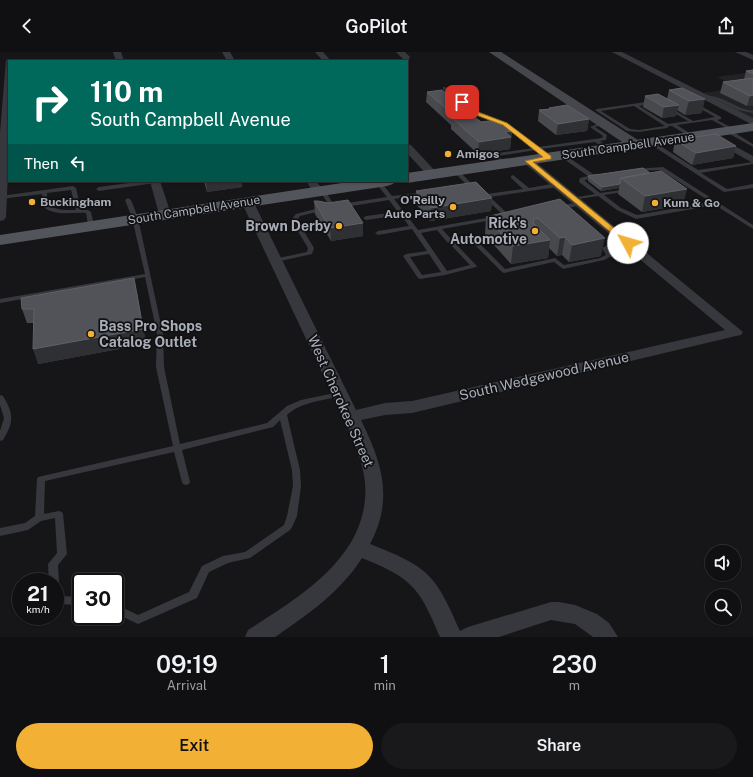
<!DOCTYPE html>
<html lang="en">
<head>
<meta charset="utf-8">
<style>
  body { margin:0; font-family:"Public Sans",sans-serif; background:#19191b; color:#f1f3f6; height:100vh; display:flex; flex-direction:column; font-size:15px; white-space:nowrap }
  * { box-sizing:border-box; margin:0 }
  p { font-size:13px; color:#9c9d9f }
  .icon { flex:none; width:22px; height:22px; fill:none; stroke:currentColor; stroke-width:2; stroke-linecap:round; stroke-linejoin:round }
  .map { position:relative; height:585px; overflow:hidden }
  .details { display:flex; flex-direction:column; background:#101012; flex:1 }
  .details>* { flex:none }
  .top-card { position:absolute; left:8px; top:8px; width:400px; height:122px; border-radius:0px; box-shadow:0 1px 3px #0004,0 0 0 1px #303032; background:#00695c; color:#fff; overflow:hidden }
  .fabs { position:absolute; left:705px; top:493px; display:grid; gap:8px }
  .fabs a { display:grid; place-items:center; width:36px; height:36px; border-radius:50%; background:#101012; box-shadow:0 1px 3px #0004,0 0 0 1px #303032; font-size:20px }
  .speed { position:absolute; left:12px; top:521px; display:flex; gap:8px; font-size:20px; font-weight:700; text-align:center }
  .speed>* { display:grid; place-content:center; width:52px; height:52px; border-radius:50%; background:#101012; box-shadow:0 1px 3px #0004,0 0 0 1px #303032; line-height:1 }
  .speed small { font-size:10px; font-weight:400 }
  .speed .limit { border:2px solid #111; border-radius:6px; background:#fff; color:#111 }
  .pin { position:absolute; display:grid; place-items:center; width:34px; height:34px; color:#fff; margin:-17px; border-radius:8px; box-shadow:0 2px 6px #0006 }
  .me { position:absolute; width:44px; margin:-22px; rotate:309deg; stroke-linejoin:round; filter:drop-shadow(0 0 3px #0008) }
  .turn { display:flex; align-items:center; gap:14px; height:84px; padding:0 16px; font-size:18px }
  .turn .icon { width:52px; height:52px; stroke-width:2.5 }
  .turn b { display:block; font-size:28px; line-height:34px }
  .then { display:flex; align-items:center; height:38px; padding:0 16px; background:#0003; gap:8px; font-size:15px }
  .eta { display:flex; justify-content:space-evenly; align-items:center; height:68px; text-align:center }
  .eta b { font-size:24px; font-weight:600; line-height:28px }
  .action { display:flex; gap:8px; margin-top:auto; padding:8px 16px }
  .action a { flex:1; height:46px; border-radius:24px; background:#f2b134; color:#111; font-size:16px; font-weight:600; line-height:46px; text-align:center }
  .action a+a { background:#19191b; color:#f1f3f6 }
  header { display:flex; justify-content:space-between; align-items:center; height:52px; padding:0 16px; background:#101012; font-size:18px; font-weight:600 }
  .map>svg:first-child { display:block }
  .built { fill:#222225 }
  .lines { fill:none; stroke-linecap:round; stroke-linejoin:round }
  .lane { fill:#37383d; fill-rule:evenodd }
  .street { fill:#37383d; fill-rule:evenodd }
  .secondary { fill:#45474d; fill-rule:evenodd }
  .primary { fill:#53555c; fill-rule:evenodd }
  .wall { fill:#47494d }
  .shaded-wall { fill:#2f3033 }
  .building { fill:#525359; stroke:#5f6168 }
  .route { fill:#f2b134; stroke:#9d7322 }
  .poi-dot { fill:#f2b134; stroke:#111113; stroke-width:1.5 }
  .labels { text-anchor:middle; stroke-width:3.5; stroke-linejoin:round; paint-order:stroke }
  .far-street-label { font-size:12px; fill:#a8adb8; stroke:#111113 }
  .far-poi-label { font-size:12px; font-weight:bold; fill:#a8adb8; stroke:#111113; text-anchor:start }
  .poi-label { font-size:14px; font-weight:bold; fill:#a8adb8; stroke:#111113; text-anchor:end }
  .street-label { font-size:14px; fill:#a8adb8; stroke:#111113 }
</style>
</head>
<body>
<header><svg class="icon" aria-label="back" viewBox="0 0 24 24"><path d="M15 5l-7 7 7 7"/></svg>GoPilot<svg class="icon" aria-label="share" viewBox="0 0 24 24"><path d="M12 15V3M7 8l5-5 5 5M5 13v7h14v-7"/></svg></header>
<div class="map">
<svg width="753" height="585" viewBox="0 0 753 585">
  <rect width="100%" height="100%" fill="#161618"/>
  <!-- built -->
  <path class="built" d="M753,20v46l-51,-25 37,-5 -22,-11z"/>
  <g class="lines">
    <!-- lane -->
    <path class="lane" d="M443,35h2l28,22 34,14 31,24 64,-9 1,-2 -13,-9 13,-5 2,1v1l-10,3 12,8 -1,5 -6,1 11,8 -4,1 -12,-8 -54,7 -2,2 -3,-1 -38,6 9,8 -4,1 -11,-9v-2l41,-6 -30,-23 -34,-14 -26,-22z
      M701,43c23,0 32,13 52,16v2l-15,-3 -23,-11 -15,-2 -1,-1z
      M653,49h1v2l-15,3 29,18 20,-3 -20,-12 -1,-1 2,-1 24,14 22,-4 -21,-12v-2h1l26,14v2l-4,1 19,10 -4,1 -20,-11 -35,5 17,11v2h-2l-20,-12h-3l-2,2 -28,4 -12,-1 -32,-21 2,-1zM634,54l31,20 -26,4 -9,-1 -29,-18z
      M726,78h4l23,14v3l-27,-15z
      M650,90h4l44,28 55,-8v2l-52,9 26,16 26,-5v4l-29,4 -74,-48z
      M561,103h4l28,19h6v2l-14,4v1l15,12 29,-4v2l-25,4 17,13 16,7 74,-13 -51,-32 -25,1 -2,-1 2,-1 28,-2 90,58v4l-38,-24 -79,14 -19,-9 -19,-14 -26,4v-2l23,-4 -16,-12 1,-4 8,-2 -27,-19z
      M454,118h4l15,15v2h-4l-15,-15z
      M513,123l16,13 28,-5 3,2 -3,2 -67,10 19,18v2l-67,12 9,10 21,-3 33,33 50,-11 9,7 36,-7 6,-3 -4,-7 1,-1 25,-6 3,2 -1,1 -22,5 4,7 -8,4 -41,9 -9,-7 -50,11 -2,-1 -33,-33 -15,3 22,23 1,1 -1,1 -31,8 -25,4 -2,-1 -15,-22 3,-2 21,-3 -15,-22 -34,6 -3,-2 3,-2 31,-5 -8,-11 -35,5 -3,-2 3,-2 32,-4 -9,-12 -56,9 -2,-1 -12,-18 1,-1h4l10,16 53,-8 -12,-15 1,-1h4l12,15 34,-4v2l-2,1 -30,4 24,31 85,-15 -19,-18 -5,-6 3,-2 2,1 3,4 36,-5 -12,-11v-2zM437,178l10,12 2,1 21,22 -23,6 -26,-38zM429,202l12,18 -19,3 -12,-18z
      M144,129h14l-3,2 -56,8 -3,-2 3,-2z
      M73,134l3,2 5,22h7l3,2 3,13 -1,1h-4l-1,-1 -2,-12c-16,-1 -32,4 -45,-8l1,-11 -42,5 1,-3zM71,138l5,20c-11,0 -20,1 -29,-6v-11z
      M128,146l3,2 7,18 25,116 1,33 16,77 87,-21 20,-17 14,-6 39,-8 4,2 -4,2c-18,5 -39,6 -53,19l13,55 1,16 -4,30 -5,11 -2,3 -40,28 -22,5 -19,9 -12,26 -59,26 -23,-11v-9l23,11 51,-23 13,-26 21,-10 22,-4 39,-27 3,-9 6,-30 -1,-16 -12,-50 -7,7 -91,23 8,32 -1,2 -3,1 -3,-1 -1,-2 -8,-30 -129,29 -1,33 15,-3 3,1 1,2 4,40 -9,11 1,17 -2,3 -2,1v-4h-6l-1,-18 9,-11 -2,-35 -14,3 -13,9 -28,6v-8l25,-5 10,-7 2,-37 1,-2 135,-31 -17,-79 1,-33 -12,-57 -145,26v-4l145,-25 -13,-56 -7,-18z
      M581,150l3,2 -1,1 -21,4 -3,-2 3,-2z
      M323,155l2,1v2l-25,6 -3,4 17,28 -2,6 -36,8 -2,-1 -1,-1 1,-1 33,-7 1,-4 -17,-28 5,-6z
      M0,343l3,1c11,18 11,26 0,44l-3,1v-10l4,-13 -4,-13z
      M55,541l5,3 21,1v8l-26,-1z"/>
    <!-- street -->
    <path class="street" d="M113,0h8l3,9h-8z
      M222,0h8l5,9h-8z
      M315,0h8l8,9h-8z
      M396,0h9l5,5 -1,2h-6z
      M612,0h10l131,66v7z
      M735,0h11l7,3v5z
      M6,8l6,1h-3v88l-3,68 -2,3 -4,1v-88z
      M718,85l35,19v7l-38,-21 -2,-2z
      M407,92l4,1 26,28 1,2 -1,2h-8l-22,-24z
      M528,106l4,1 211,173 -2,3 -5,1 -324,77 -27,2 -24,5c21,43 33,79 9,124 58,23 65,29 90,87l8,-4 83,-25h8l16,3 22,9 12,9 9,14h-25l-18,-13 -24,-4 -52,17h-59c-21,-50 -27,-58 -78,-79 -21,33 -52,55 -84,77l-3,2h-30l3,-7c53,-34 123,-75 117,-148 -2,-17 -8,-34 -15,-50l-109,-231 2,-2h8l2,2 103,209 29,-7 27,-2 313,-71 -201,-167 -1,-2 1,-2z
      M150,129h10l11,33 -2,2h-8l-2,-2z
      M306,129h10l8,10 -2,2h-8z"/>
    <!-- secondary -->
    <path class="secondary" d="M489,0h12l140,90 2,3 -2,3 -5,1 -5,-1z"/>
    <!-- primary -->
    <path class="primary" d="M753,71v8l-346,52 -6,-2h6v-8z
      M355,129h40l-2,3 -6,2 -387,59v-10z"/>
  </g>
  <!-- wall -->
  <path class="wall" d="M753,18v36h-6l-27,-13 3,-11 21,-3 2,-8z
    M682,36l20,25 -17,2 -8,-5 -1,6 -14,2 -19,-11 2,-11 22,3 2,-9z
    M427,40l54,30 31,9 -2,18 -32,5 -27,-25v-4l-25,-23z
    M549,56l40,11 -2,12 -31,4 -18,-14 1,-11 10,-1z
    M675,88l61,6 -3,12 -41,7 -19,-13z
    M643,116l40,37 -41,7 -24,-18 1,-6 -18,3 -13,-10v-5z
    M204,129h37l1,6 -35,5z
    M416,139l76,7 -1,13 -61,10 -14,-17z
    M560,147l41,57 -32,6 -7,-7 -5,1 -8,-8 -1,10 -37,6 -26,-29 1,-18z
    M314,149l14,2 35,20v13l-32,5 -16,-27z
    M137,240l9,52 -108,20 -5,-41h-6l-5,-14z"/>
  <!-- shaded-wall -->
  <path class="shaded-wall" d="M753,43v11h-6l3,-10z
    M705,47l-3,14 -17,2 4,-14z
    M679,53l-3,11 -14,2 2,-11z
    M589,67l-2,12 -31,4 2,-11z
    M512,79l-2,18 -32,5 1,-12 26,-10z
    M736,94l-3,12 -41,7 4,-12z
    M206,129h35l1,6 -35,5z
    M620,132l-1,4 -18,3 1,-4z
    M687,137l-4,16 -41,7 3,-16z
    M492,146l-1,13 -61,10 1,-13z
    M363,171v13l-32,5 -1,-13z
    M565,185l-3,18 -5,1 3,-18z
    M605,186l-4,18 -32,6 3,-17z
    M550,188l-2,18 -37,6 2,-18z
    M134,226l12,66 -108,20 -5,-15z"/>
  <!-- building -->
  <path class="building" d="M753,18v4l-7,-3z
    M753,26v17l-3,1 -27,-14z
    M682,36l23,11 -16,2 -20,-11z
    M442,38l39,32 16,-2 15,11 -7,1 6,5 -32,5 -28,-25h5l-29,-25z
    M658,42l21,11 -15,2 -19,-11z
    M567,53l22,14 -31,5 -19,-14 11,-1 -1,-1z
    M716,82l20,12 -40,7 -21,-13z
    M643,116l7,5 -29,5 -1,6 -18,3 -14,-11z
    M661,119l26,18 -42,7 -24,-18z
    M476,130l16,16 -61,10 -15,-17z
    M560,147l45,39 -33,7 -7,-8 -5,1 -21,-19 -5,-1 -1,5 17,17 -37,6 -27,-29z
    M348,148l15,23 -33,5 -16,-27h4l10,2z
    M134,226l9,51 -110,20 1,-40h-12l-1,-11z"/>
  <!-- route -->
  <path class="route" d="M460,49h4l16,12 27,10 44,33v3l-18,3 98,80v3h-5l-101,-84 18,-4 -40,-32 -27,-10 -16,-12z"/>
  <!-- markers -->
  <g class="poi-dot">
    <circle cx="448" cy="102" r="4"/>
    <circle cx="32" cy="150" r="4"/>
    <circle cx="655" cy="151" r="4"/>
    <circle cx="453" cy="155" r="4"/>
    <circle cx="339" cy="174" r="4"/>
    <circle cx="535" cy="179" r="4"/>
    <circle cx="91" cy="282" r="4"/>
  </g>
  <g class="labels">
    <!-- far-street labels -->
    <g class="far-street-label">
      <text transform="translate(628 94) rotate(-8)" y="4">South Campbell Avenue</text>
      <text transform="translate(194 158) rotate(-9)" y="4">South Campbell Avenue</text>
    </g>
    <!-- far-poi labels -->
    <g class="far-poi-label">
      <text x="456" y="106">Amigos</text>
      <text x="445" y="152" text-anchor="end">O'Reilly<tspan x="445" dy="14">Auto Parts</tspan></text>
      <text x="40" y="154">Buckingham</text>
      <text x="663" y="155">Kum &amp; Go</text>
    </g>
    <!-- poi labels -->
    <g class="poi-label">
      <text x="527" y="176">Rick's<tspan x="527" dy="16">Automotive</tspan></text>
      <text x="331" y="179">Brown Derby</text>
      <text x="99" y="279" text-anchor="start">Bass Pro Shops<tspan x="99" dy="16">Catalog Outlet</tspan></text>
    </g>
    <!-- street labels -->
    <g class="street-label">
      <text transform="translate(544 324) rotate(-13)" y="5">South Wedgewood Avenue</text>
      <text transform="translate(341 349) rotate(66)" y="5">West Cherokee Street</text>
    </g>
  </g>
</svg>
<div class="fabs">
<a><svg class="icon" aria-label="sound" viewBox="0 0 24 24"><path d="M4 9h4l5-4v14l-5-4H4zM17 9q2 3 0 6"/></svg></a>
<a><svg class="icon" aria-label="search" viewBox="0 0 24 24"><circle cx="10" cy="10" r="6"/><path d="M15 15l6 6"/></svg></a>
</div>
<div class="speed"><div>21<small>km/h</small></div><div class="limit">30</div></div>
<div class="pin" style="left:462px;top:50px;background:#d93025"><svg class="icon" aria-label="arrive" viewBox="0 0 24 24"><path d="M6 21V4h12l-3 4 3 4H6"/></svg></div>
<svg class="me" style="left:628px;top:191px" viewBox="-20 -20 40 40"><circle r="19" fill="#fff"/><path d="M0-13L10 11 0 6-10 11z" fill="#f2b134"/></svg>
<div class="top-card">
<div class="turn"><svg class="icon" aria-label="right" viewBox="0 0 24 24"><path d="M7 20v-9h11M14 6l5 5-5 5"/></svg><div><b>110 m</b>South Campbell Avenue</div></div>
<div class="then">Then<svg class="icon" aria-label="left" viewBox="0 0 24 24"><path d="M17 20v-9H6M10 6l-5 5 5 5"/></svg></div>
</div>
</div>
<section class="details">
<div class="eta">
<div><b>09:19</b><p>Arrival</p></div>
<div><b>1</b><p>min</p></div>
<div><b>230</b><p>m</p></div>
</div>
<div class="action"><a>Exit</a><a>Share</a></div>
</section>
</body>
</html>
